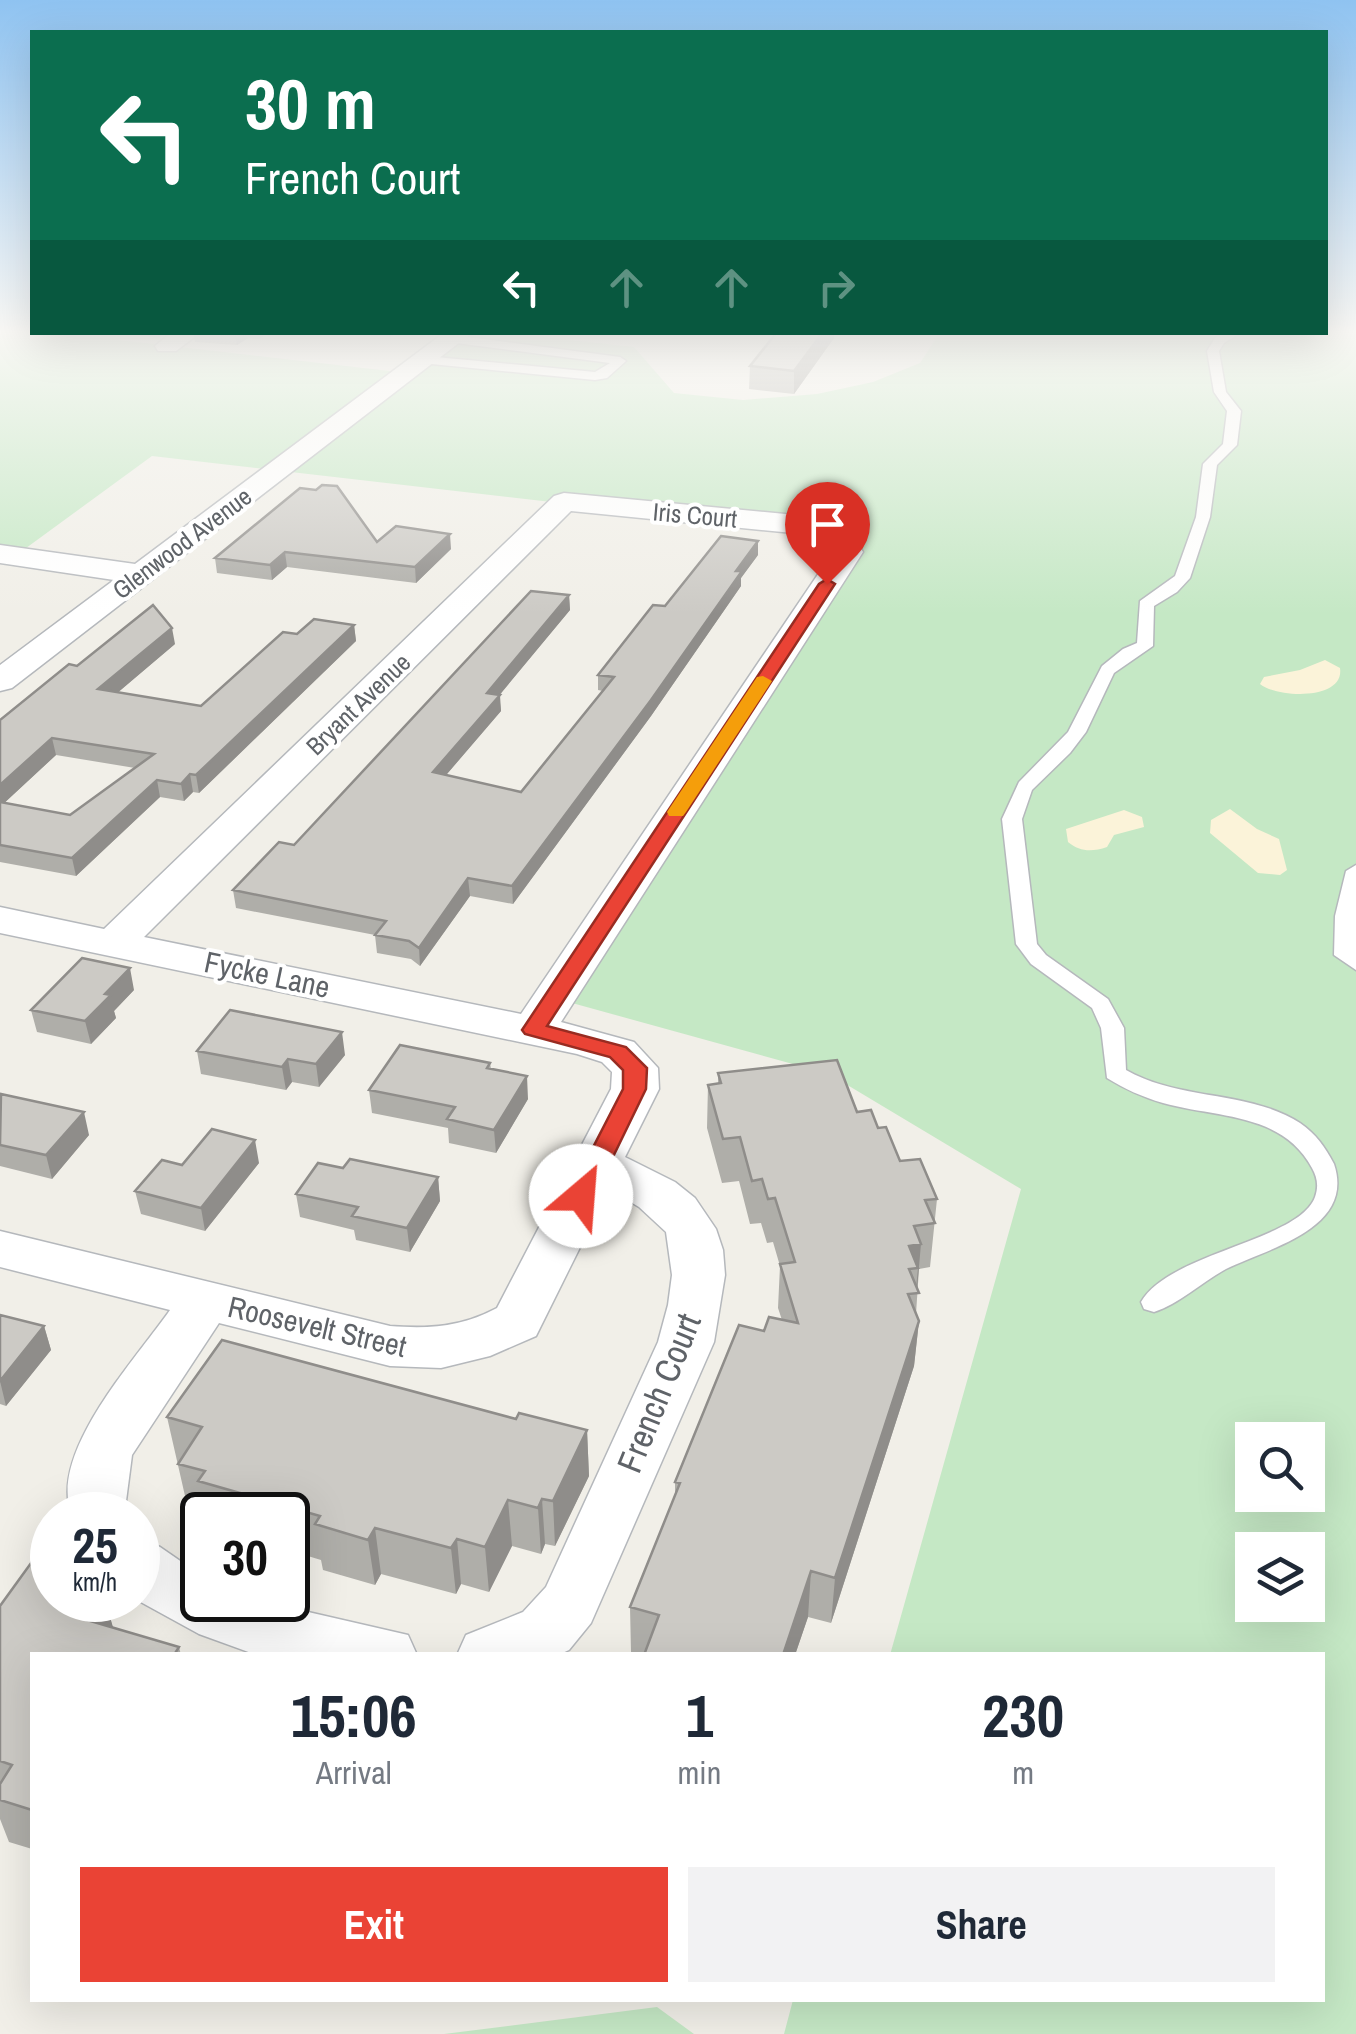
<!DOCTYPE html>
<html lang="en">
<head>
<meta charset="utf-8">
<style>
  body { margin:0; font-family:"Archivo Narrow",sans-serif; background:#f2f2f3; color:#1f2937; height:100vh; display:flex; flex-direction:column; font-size:38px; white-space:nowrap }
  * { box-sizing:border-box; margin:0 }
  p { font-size:32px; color:#747a83 }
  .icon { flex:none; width:55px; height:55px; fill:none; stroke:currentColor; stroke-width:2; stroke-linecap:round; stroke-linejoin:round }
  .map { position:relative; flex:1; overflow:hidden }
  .drawer { position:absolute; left:30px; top:1652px; width:1295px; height:350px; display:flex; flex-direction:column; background:#fff; border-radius:0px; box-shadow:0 10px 40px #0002 }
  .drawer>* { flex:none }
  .top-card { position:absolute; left:30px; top:30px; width:1298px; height:305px; border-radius:0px; box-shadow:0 10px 40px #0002; background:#0b6e4f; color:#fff; overflow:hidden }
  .buttons { position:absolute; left:1235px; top:1422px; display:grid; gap:20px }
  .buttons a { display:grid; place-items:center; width:90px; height:90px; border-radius:0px; background:#fff; box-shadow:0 10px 40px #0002; font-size:50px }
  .speed { position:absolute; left:30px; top:1492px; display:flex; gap:20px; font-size:50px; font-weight:700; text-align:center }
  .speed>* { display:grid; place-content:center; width:130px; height:130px; border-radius:50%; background:#fff; box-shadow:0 10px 40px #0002; line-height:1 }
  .speed small { font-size:25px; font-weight:400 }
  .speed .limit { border:5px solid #111; border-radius:15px; background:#fff; color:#111 }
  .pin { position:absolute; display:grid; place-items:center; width:85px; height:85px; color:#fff; margin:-102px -42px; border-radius:50% 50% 50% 0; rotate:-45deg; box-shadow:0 0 10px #0007 }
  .pin .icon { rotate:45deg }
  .me { position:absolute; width:110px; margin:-55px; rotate:27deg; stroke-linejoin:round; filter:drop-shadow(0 0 8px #0008) }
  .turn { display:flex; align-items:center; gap:35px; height:210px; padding:0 50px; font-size:45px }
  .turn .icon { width:130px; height:130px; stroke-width:2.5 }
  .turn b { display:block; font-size:70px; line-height:85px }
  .lanes { display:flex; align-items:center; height:95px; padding:0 50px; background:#0003; justify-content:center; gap:50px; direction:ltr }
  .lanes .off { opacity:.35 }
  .eta { display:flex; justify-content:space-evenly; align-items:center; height:170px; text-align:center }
  .eta b { font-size:60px; font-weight:700; line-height:70px }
  .button { display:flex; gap:20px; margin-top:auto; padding:20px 50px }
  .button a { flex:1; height:115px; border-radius:0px; background:#ea4335; color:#fff; font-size:40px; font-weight:700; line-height:115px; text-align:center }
  .button a+a { background:#f2f2f3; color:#1f2937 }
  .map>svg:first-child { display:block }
  .green { fill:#c5e8c5; fill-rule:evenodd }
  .sand { fill:#fbf3d9 }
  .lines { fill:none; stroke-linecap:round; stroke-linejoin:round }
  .lane-casing { stroke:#b5b8bc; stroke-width:3 }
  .street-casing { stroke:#b5b8bc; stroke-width:3 }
  .lane { fill:#fff; fill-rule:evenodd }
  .street { fill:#fff; fill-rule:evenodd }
  .wall { fill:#afaea9; fill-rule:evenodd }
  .shaded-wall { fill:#8f8d8a }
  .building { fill:#cccac5; stroke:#8f8d8a; stroke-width:2.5 }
  .route { fill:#ea4335; stroke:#982c22; stroke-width:2.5 }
  .slow { fill:#f59e0b }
  .labels { text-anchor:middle; stroke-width:8; stroke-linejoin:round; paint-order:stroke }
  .far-street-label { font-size:25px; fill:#5f6368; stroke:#fff }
  .street-label { font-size:30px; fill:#5f6368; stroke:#fff }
  .near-street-label { font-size:35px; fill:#5f6368; stroke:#fff }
</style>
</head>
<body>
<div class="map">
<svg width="1356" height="2034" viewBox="0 0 1356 2034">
  <rect width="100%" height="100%" fill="#f1efe8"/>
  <!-- green -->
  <path class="green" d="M0,330h31l376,43 54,-40h44l129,14 40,46 69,7 74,-6 56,-12 47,-19 17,-26 -12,-4 431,-3v1704h-572l9,-34h529v-345h-432l131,-466 -192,-115 -275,-76 294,-446 -10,-17 -686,-79 -130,95 -22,5zM1252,1440h56v55h-56zM1252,1550h56v55h-56z
    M657,2007l37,27h-250z"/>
  <!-- sand -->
  <path class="sand" d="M1325,660l15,8c5,33 -63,30 -80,16l4,-7 36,-7z
    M1230,809l27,20 22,10 8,31 -7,5 -22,-2 -48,-40 1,-13z
    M1124,810l18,7 2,10 -30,8 -7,12c-15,5 -27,5 -39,-5l-2,-13z"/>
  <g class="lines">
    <defs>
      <path id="lane" d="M1226,332h16l-18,11 -5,8 7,41 15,19 -4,34 -20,20 -7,52 -20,61 -13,14 -23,14 -1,40 -39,27 -28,59 -16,21 -38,37 -10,29 15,125 9,11 62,44 16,29 2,42c54,31 123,20 174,53 16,11 25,24 34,41 22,66 -69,85 -108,105 -24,13 -47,35 -72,43l-10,-3 -3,-7c29,-50 158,-61 174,-105 4,-11 2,-20 -3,-29 -30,-56 -96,-50 -149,-65 -21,-6 -38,-14 -56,-25l-6,-50 -9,-20 -61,-44 -15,-20 -14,-125 17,-37 49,-50 34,-66 21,-17 14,-6 3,-42 35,-25 21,-59 7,-53 20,-20 4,-33 -13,-19 -7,-41 8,-13z
        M452,335l168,22 6,4 -19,17 -12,2 -174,-17 -2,-3 6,-4 170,16 15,-9 -162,-21v-6z
        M1356,865v105l-22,-15 1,-39 11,-45z"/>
      <path id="street" d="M172,332h29l-25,19h-18l-3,-5z
        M445,332h28l-461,356 -12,3v-26l114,-85 -114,-17v-18l135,19z
        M564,493l242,23 43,13 14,23 -302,470 73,20 24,26 1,21 -34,68 50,25 20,16 21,31 7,21 2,25 -11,67 -123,281 -22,27 -11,5h-101l9,-20 57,-23 23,-25 112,-245 10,-37 4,-30 -6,-43 -27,-25 -30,-18 -73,147 -46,20 -49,12 -51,-2 -171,-43 -87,132 -6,46 6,14h-60c-25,-61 64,-156 98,-205l-170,-43v-36l390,95c40,3 71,1 107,-18l114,-219 1,-17 -10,-10 -25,-8 -577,-121v-26l104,22 450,-433zM571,511l232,23 23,7 7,11 -312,462 -377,-77z
        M138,1539l22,8 42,29v24h54l152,35 9,20h-160l-58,-21 -62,-34z"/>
    </defs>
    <!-- lane casing -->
    <use href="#lane" class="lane-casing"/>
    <!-- street casing -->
    <use href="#street" class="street-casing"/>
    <!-- lane -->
    <use href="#lane" class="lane"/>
    <!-- street -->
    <use href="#street" class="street"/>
  </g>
  <!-- wall -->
  <path class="wall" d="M115,332h51l-7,6z
    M193,332h76l-9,7 -12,-1 -11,7 -42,-3z
    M333,332h64l-6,5z
    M834,338l-40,56 -45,-5 1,-23z
    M377,542l74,7 -35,34 -129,-16 -15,13 -55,-7 -2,-15z
    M758,555l-17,23v8l-90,130 -138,188 -43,-8 -50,70 -9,-7 -34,-6 -2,-18 -139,-27 -3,-18 61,-45 275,-250 1,15 -71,85 2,16 -55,64 75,17 82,-101 -5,-1v-15l67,-69z
    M354,625l2,16 -157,152 -6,-1 -9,9 -24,-4 -84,79 -76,-14v-142l77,-54 98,-22 -57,48 83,14 96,-72zM56,755l79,13 -65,47 -66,-12z
    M134,990l-20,21 2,7 -25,26 -54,-12 -6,-22z
    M197,1051l148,4 -26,32 -27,-5 -6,8 -85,-16z
    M490,1063l1,6 37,30 -32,54 -47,-10 -1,-15 -76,-15 -3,-23z
    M718,1073l139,39 21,16 22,33 37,38 -7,68 -11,2 -3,45 3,7 -5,45 -83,257 -23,-6 -13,38h-154l-10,-3 -1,-45 45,-111v-14l89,-151 18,-11 -4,-12 2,-42 -7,-24 -6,1 -6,-20 -11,1 -11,-43 -17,2 -15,-55 1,-43 10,-1z
    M0,1094l89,41 -37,44 -52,-13z
    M259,1163l-54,68 -64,-17 -6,-23 47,-26z
    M343,1168l95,9 2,24 -30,51 -54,-12 -2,-10 -54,-13 -4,-23z
    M0,1315l44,11 7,24 -45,56 -6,-2z
    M167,1417l349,2 71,11 2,46 -34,70 -10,-2 -4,10 -29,-8 -23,46 -28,-8 -5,10 -75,-20 -6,11 -52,-15 -2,-10 -33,-10v-35h-82l-18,-6z
    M52,1600h53l8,28 66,19 2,8h-149v194l-23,-7 -9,-23v-213z"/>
  <!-- shaded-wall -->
  <path class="shaded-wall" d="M241,332h6l1,6 -11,7 -2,-9z
    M823,332h11v6l-40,56v-23z
    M450,534l1,15 -35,34 -1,-16z
    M758,541v14l-17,23v8l-90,130 -138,188 -1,-18z
    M285,552l2,15 -15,13 -2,-15z
    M569,595l1,15 -82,99 -1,-16z
    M354,625l2,16 -157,152 -3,-18z
    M172,628l3,16 -73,62 -4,-17z
    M500,695l1,16 -66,77 -2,-16z
    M52,738l4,17 -56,52v-22z
    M190,774l3,18 -9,9 -3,-17z
    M157,780l3,17 -84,79 -4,-18z
    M468,878l2,18 -50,70 -1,-18z
    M130,968l4,22 -20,21 2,7 -25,26 -6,-23 20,-27z
    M342,1032l3,23 -26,32 -3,-23z
    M288,1059l4,23 -6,8 -4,-23z
    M527,1076l1,23 -32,54 -2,-23z
    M84,1112l5,23 -37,44 -6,-24z
    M255,1140l4,23 -54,68 -4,-23z
    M438,1177l2,24 -30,51 -3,-24z
    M921,1244l-4,45h-1l2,-21 -9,-22z
    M919,1321l-5,45 -83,257 4,-45z
    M44,1326l7,24 -45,56 -6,-25z
    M587,1430l2,46 -34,70 -2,-45z
    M542,1499l3,45 -4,10 -3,-46z
    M508,1500l4,46 -23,46 -4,-45z
    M375,1528l6,46 -6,11 -7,-45z
    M457,1539l4,45 -5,10 -5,-46z
    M811,1571l-3,46 -13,38h-12z
    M101,1600h4l12,41 -30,-21z"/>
  <!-- building -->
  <path class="building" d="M196,332h45l-6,4z
    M777,332h46l-29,39 -44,-5z
    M322,485l15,1 40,56 19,-16 54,8 -35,33 -130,-15 -15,13 -55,-7 85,-70 16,2z
    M721,536l37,5 -22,30h6l-91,129 -139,186 -44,-8 -49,70 -10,-7 -34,-6 11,-14 -153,-31 46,-48 15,3 237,-254 38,4 -82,98 13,2 -67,77 88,20 93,-115 -16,-2 55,-70 12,1z
    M153,605l19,23 -74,61 103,17 82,-74 14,2 17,-15 40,6 -158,150 -6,-1 -9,10 -24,-4 -85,78 -72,-13v-43l70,13 84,-61 -102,-16 -52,47v-65l69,-56 8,2z
    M82,958l48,10 -25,26 6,1 -26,26 -54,-11z
    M230,1010l112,22 -26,32 -28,-5 -6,8 -85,-16z
    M400,1045l90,18 -3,5 40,8 -33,54 -47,-11 8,-12 -86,-17z
    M837,1060l20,52 14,-2 7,18 8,-1 14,34 20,-2 17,40 -12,1 10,23 -21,3 7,18 -12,2 9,22 -9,1 10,24 -11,1 11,27 -84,257 -24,-7 -28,84h-139l15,-40 -29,-8 50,-124 -5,-1 64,-157 25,6 5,-14 29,6 -18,-59 15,-2 -20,-64 -7,1 -6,-20 -10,2 -12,-44 -17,2 -15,-54 13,-2 -3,-10z
    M1,1094l83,18 -38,43 -46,-10z
    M212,1129l43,11 -54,68 -66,-17 27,-31 20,5z
    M350,1159l88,18 -31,51 -55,-12 6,-9 -62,-13 22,-31 25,5z
    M0,1315l44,11 -44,55z
    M222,1340l294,79 3,-6 68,17 -34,71 -11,-2 -4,9 -30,-8 -23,47 -28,-8 -6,9 -76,-20 -7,12 -53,-16 5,-8 -122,-35 7,-10 -27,-7 24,-37 -35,-10z
    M71,1508l10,7h-15z
    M52,1534v66h49l-14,20 92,27 -5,8h-142v155l-32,-10v-16l12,-19 -12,-4v-155z"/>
  <!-- sky -->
  <linearGradient id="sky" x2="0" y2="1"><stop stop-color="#8fc3f1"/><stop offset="0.54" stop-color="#f9f8f5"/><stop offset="1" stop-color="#f9f8f5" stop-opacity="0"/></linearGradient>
  <rect width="1356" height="614" fill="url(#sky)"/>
  <!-- route -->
  <path class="route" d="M827,579l8,5 -288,442 79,21 21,21 -1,21 -52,107 -4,6h-18l-4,-6 55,-107v-19l-13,-13 -85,-23 -3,-4 297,-446z"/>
  <!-- slow -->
  <path class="slow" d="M763,676l9,5 -86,131 -3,4h-14l-2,-4 90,-135z"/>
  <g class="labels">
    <!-- far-street labels -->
    <g class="far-street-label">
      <text transform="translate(695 515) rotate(5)" y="9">Iris Court</text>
      <text transform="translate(182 543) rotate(-37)" y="9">Glenwood Avenue</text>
      <text transform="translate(358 704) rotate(-44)" y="9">Bryant Avenue</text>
    </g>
    <!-- street labels -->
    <g class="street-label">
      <text transform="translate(267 975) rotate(12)" y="10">Fycke Lane</text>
      <text transform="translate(317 1327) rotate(13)" y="10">Roosevelt Street</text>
    </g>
    <!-- near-street labels -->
    <g class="near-street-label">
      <text transform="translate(659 1393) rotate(-68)" y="12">French Court</text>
    </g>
  </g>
</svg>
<div class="buttons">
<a><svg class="icon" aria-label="search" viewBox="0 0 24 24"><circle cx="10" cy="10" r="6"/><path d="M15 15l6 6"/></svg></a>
<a><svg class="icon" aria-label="layers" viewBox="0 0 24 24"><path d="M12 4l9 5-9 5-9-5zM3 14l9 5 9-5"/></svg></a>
</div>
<div class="speed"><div>25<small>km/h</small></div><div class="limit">30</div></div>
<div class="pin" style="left:827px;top:584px;background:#d93025"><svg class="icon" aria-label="arrive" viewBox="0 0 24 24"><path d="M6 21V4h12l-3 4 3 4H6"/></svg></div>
<svg class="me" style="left:581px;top:1196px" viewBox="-20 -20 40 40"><circle r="19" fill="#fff"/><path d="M0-13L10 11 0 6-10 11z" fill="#ea4335"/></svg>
<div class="top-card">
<div class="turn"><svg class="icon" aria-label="left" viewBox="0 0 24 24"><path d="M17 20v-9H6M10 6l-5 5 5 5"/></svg><div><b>30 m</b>French Court</div></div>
<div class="lanes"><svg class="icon" aria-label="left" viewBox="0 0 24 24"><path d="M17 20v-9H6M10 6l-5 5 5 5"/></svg><svg class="icon off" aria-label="ahead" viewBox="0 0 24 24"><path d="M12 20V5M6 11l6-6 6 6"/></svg><svg class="icon off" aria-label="ahead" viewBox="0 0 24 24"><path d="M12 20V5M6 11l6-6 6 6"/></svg><svg class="icon off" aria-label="right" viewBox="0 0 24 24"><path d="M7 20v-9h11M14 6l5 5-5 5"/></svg></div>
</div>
<section class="drawer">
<div class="eta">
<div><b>15:06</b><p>Arrival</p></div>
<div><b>1</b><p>min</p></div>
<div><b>230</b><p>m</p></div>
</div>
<div class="button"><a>Exit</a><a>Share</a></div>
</section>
</div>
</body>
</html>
